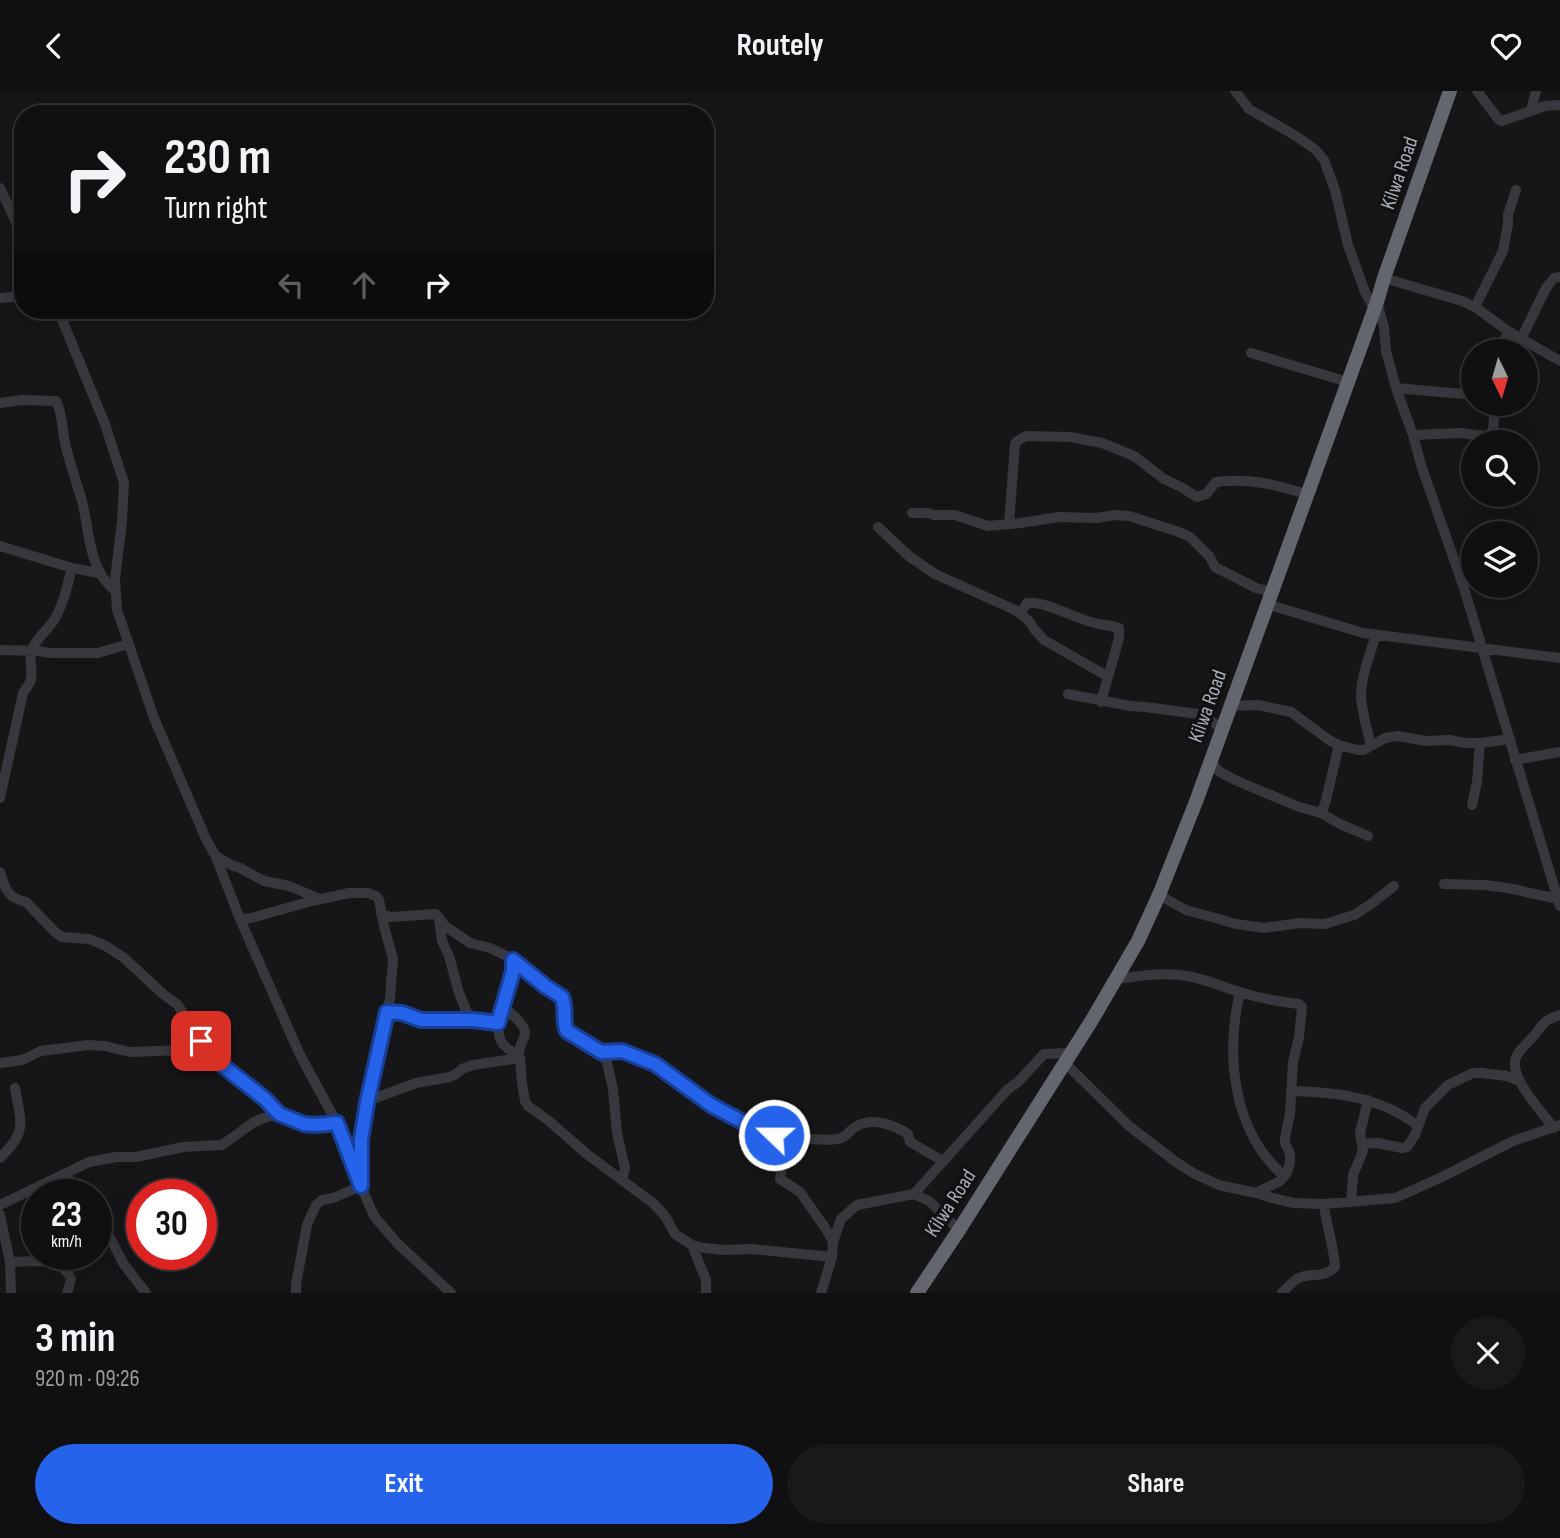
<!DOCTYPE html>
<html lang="en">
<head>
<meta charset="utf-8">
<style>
  body { margin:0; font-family:"Sofia Sans Condensed",sans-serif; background:#19191b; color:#f1f3f6; height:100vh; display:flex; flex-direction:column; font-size:26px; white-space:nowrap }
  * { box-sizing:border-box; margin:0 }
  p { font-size:23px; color:#9c9d9f }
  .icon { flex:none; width:38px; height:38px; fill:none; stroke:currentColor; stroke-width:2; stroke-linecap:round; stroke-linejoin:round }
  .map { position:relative; height:1202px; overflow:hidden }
  .sheet { display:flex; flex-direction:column; background:#101012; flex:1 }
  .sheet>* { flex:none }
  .guide { position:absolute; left:14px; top:14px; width:700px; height:214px; border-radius:28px; box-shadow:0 7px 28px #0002,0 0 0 2px #303032; background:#101012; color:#f1f3f6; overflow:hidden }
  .needle { width:46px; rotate:175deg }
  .controls { position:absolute; left:1461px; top:248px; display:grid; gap:14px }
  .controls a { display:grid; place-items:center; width:77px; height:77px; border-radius:50%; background:#101012; box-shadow:0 7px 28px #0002,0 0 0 2px #303032; font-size:35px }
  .speed { position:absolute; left:21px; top:1088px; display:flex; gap:14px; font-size:35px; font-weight:700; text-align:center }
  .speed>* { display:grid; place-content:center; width:91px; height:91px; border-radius:50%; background:#101012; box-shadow:0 7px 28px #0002,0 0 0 2px #303032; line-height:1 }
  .speed small { font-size:18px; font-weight:400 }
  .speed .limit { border:10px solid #d22; background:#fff; color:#111 }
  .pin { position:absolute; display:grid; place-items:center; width:60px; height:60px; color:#fff; margin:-30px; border-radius:14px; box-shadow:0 4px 10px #0006 }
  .me { position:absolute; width:77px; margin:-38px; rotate:292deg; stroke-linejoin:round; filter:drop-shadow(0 0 5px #0008) }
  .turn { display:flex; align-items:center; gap:24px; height:147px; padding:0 35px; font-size:32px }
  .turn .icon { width:91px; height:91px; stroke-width:2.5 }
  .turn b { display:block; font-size:49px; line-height:60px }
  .lanes { display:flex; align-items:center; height:66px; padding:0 35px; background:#0003; justify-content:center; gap:35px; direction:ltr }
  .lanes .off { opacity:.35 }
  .round { display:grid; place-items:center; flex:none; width:74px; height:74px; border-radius:37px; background:#19191b }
  .headline { display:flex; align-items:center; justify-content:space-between; height:119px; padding:0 35px }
  h1 { font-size:42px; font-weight:700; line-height:52px }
  .action { display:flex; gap:14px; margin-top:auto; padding:14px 35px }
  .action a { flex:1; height:80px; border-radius:42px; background:#2563eb; color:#fff; font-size:28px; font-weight:700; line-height:80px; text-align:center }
  .action a+a { background:#19191b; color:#f1f3f6 }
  header { display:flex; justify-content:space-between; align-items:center; height:91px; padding:0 35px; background:#101012; font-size:32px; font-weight:700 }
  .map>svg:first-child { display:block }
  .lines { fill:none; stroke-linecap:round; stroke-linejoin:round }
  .minor { stroke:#37383d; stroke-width:10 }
  .highway { stroke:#63666e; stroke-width:14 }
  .route-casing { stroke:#184099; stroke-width:18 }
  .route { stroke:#2563eb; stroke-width:12 }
  .labels { text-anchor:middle; stroke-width:7; stroke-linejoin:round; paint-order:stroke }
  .street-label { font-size:21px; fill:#a8adb8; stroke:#111113 }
</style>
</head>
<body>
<header><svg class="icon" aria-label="back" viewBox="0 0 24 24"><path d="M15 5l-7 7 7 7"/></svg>Routely<svg class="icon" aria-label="heart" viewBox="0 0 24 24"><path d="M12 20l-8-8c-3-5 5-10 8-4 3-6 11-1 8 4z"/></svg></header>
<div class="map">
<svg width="1560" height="1202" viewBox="0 0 1560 1202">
  <rect width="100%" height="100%" fill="#161618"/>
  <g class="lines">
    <!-- minor -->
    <path class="minor" d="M1235,0l14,18 47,27 20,14 8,10 11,30 13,55 17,47 9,17
      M1477,0l22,29 3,1 43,-15 15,-1
      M1531,19l5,-19
      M0,97l23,49
      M1384,187l78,23 13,6 33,24 52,30
      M0,207l23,-2
      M1377,211l7,25 2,24 10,37 17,47 9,33 42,120 96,318
      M1475,216l28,-56 5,-27v-9l8,-25
      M58,219l47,114 19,59 -2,38 -7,58 2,31 37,108 52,121 9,16 25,64 60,136 37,68 24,63 13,30 23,27 54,50
      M1521,248l25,-51 8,-10 6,-1
      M1501,261l7,-21
      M1251,262l97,29
      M1396,297l78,7
      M0,312l22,-3 34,1c6,11 6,24 8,37 4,21 12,42 18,63 8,31 6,68 33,90
      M1413,344l48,-2 25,3 7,-5 2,-27
      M912,422h16l6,2h21l33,11 32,-3 39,-6 37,1 20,-3 13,1 50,16 11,5 20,20 5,10 41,21 16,4
      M1009,433l6,-80 2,-3 9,-5 44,1 32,6 32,13 30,23 17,8 16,10 9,-3 10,-12c34,-4 58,2 90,12
      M878,436l32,30 25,17 80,36 13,10 7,10 9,10 63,36
      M0,455l72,22 27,5
      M1267,513l96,29 197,25
      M1020,523l7,-11c15,-3 48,15 64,19 9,3 19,3 28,6v10l-18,64
      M0,559l37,1 14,2h47l30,-9
      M1068,603l62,12 15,1 54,7 23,14
      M1230,615l28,-1 33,7 38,28 10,5 19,5h6l21,-12 13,-2 28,5 24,-1 15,3h15l30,-4
      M1371,655c-4,-17 -9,-34 -10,-50 0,-20 9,-42 15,-61
      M1515,669l45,-8
      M1209,670l11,11 15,8 64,27 22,6 19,11 28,12
      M0,707l23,-105c3,-5 7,-9 8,-14 2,-9 -2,-19 0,-28 5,-13 16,-20 23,-31 10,-16 13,-34 18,-52
      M1472,714l5,-23 3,-39
      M1321,722l4,-9 14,-59
      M216,765l15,9 9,3 24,13 25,5 31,13
      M0,781c5,17 8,26 26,30l30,31 6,4 27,2 15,6 19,12 40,37 15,11 16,28 19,25 52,41 14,15 25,10 11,1 22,-2
      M1444,793l40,1 24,3 50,11
      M1159,804l27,15 15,4 35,10 28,4 36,-5 25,1 29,-9 17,-11 23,-18
      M381,823l10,3 45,-3 9,12 25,17 20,5 21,10 2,2 1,6 -16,57
      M240,828l11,-1 61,-17 37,-8h19l8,3 3,4 5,26 9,33 -3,39 -23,105 -6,37v46l-28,12 -11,2 -6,5 -9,20 -11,59v9
      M439,828l3,22 7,15 10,37 7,17 7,10 25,3c1,24 5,21 22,35l2,25 3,18 3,5 21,15 39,34 65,48 12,13 10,18 17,11 12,3 19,2 29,-1 80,8
      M513,869l32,26 17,11 4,13 -1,19 36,23 6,11 6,26 4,44 8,35 -3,12
      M1117,888c24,-3 46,-7 70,-3 19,3 35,11 53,16 19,6 39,10 59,12l3,3 -3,30 -6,25 -3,52 -5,24v5l5,11v8l-3,11 -7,8 -24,12
      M1240,901c-15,63 -7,140 44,184
      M502,915c7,6 23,17 23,27 0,7 -7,12 -6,23
      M387,921l16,1 18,7h52
      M601,961c40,-6 68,25 99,46 22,15 55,34 82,38 12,2 48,6 59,2 7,-2 9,-9 16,-12 16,-9 37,-1 51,8l2,8 33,19
      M1064,971l65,64 47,36 19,12 24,11 37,8 16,5 22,5 30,1 71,-6 47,-21 71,-36 47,-16
      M0,972l22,-3 19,-9 47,-6 17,1 25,6 53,-2 30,8
      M1291,1000c46,1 90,6 127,35
      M367,1012l3,-3 46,-17 34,-6 6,-3 6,-5 11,-4 47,-7
      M1554,1037c-11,-15 -42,-47 -39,-67 1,-9 10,-15 16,-22 12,-12 9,-18 29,-24
      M783,1046l1,18 -4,24 20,13 26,37 7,13
      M1362,1053l16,-1 24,5 5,-1 8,-12 10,-27 23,-23 25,-12h9l25,3 12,5
      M0,1067c28,-28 21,-34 15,-70
      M64,1083l7,8 6,13
      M914,1103l93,-104 11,-8 26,-28 26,-1
      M1351,1111l2,-27 10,-24 -3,-18 8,-33
      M0,1114l89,-43 27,-5h20l47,-10 39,-2 32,-23 10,-4 15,-4
      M0,1124l10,47 1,31
      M96,1130l8,5 19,37 23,30
      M692,1154l14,35v13
      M10,1171c22,0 50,-7 61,17l-4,14
      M821,1202l11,-36 1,-15 8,-23 16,-14 57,-11 15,7 30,29
      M1282,1202c5,-5 12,-14 19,-16 13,-4 23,1 34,-10 -1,-21 -9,-41 -11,-63"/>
    <!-- highway -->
    <path class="highway" d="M917,1202l42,-63 133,-210 46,-79 21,-46 38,-96 180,-497 7,-24 66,-187"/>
  </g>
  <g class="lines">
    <defs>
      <path id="route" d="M201,950l12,17 52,41 14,15 25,10 11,1 22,-2 24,63v-46l6,-37 20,-91 15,1 19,7h52l25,3 15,-52v-11l32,26 17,11c5,12 0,25 5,34l34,21 21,-1 33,13 56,41 32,17 31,13"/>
    </defs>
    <!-- route casing -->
    <use href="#route" class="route-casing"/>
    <!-- route -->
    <use href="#route" class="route"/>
  </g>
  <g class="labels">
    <!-- street labels -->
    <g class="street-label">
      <text transform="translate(1399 82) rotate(-71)" y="7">Kilwa Road</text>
      <text transform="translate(1207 615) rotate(-70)" y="7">Kilwa Road</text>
      <text transform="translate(950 1112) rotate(-57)" y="7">Kilwa Road</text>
    </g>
  </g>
</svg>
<div class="controls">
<a><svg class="needle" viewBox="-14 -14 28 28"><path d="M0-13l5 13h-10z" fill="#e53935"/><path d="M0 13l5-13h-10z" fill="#9c9d9f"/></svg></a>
<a><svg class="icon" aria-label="search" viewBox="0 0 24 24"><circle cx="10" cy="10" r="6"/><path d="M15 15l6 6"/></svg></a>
<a><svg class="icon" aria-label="layers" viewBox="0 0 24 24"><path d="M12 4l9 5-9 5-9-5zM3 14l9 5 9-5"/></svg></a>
</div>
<div class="speed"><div>23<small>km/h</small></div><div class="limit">30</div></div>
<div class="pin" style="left:201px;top:950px;background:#d93025"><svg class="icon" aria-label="arrive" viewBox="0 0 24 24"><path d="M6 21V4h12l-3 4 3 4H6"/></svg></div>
<svg class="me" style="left:774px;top:1044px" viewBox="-20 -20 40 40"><circle r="17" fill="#2563eb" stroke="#fff" stroke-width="3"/><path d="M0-11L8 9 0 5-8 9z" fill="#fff"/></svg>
<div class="guide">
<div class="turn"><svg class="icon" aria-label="right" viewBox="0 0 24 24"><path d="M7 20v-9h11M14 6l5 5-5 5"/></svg><div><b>230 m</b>Turn right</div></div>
<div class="lanes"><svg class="icon off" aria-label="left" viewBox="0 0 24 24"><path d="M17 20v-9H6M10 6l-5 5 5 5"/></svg><svg class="icon off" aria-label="ahead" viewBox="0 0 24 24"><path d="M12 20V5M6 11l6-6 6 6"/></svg><svg class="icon" aria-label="right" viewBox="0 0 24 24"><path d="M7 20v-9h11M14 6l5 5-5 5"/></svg></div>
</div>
</div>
<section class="sheet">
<div class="headline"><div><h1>3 min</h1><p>920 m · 09:26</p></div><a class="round"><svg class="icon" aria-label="close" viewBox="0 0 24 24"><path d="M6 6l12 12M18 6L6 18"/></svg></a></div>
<div class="action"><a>Exit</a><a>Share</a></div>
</section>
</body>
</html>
